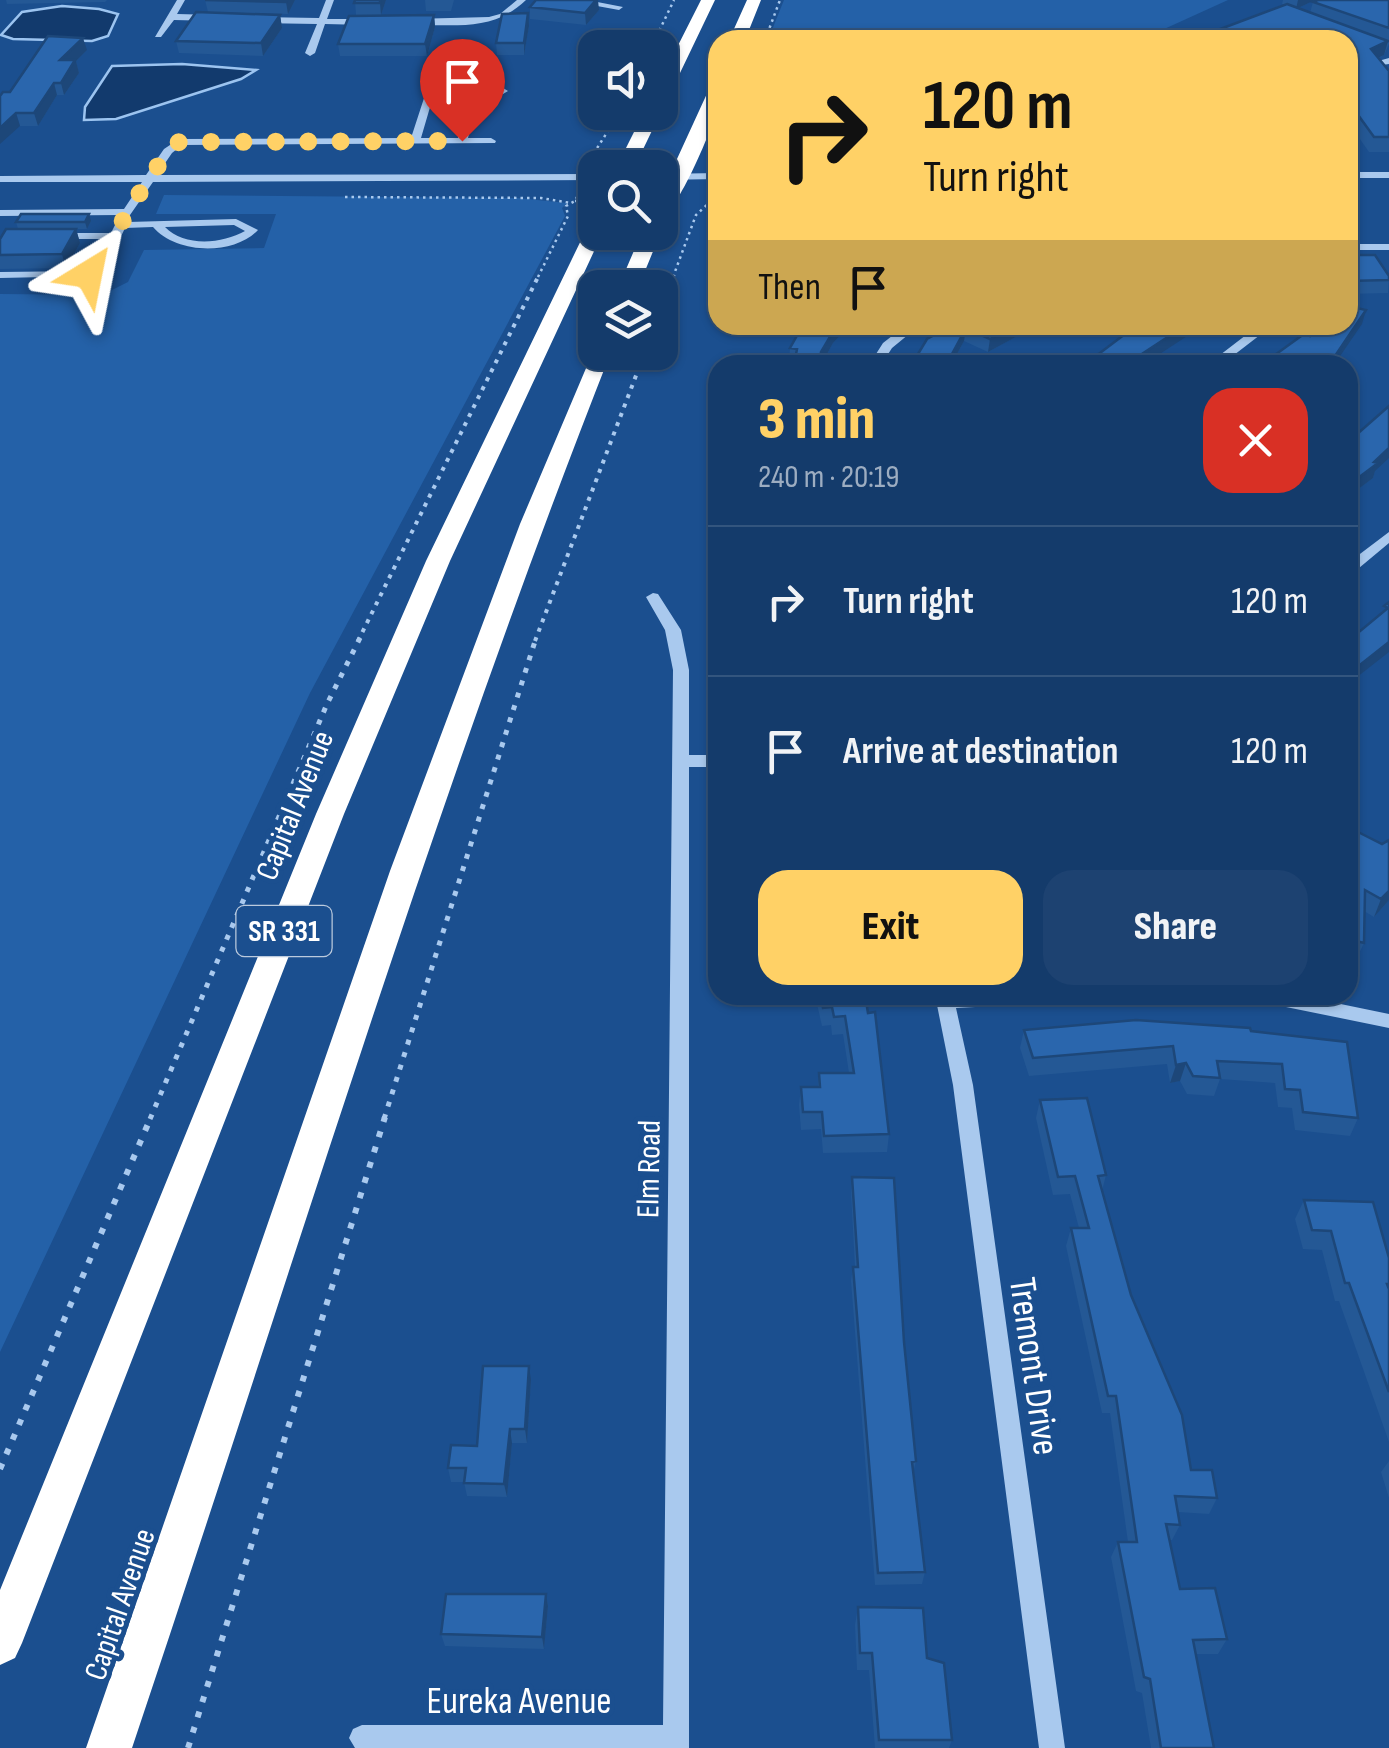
<!DOCTYPE html>
<html lang="en">
<head>
<meta charset="utf-8">
<style>
  body { margin:0; font-family:"Sofia Sans Condensed",sans-serif; background:#1d4271; color:#f1f3f6; height:100vh; display:flex; flex-direction:column; font-size:38px; white-space:nowrap }
  * { box-sizing:border-box; margin:0 }
  p { font-size:32px; color:#9dadc1 }
  .icon { flex:none; width:55px; height:55px; fill:none; stroke:currentColor; stroke-width:2; stroke-linecap:round; stroke-linejoin:round }
  .map { position:relative; flex:1; overflow:hidden }
  .details { position:absolute; left:708px; top:355px; width:650px; height:650px; display:flex; flex-direction:column; background:#143b6b; border-radius:30px; box-shadow:0 2px 8px #0004,0 0 0 2px #33557e }
  .details>* { flex:none }
  .banner { position:absolute; left:708px; top:30px; width:650px; height:305px; border-radius:30px; box-shadow:0 2px 8px #0004,0 0 0 2px #33557e; background:#ffd166; color:#111; overflow:hidden }
  .buttons { position:absolute; left:578px; top:30px; display:grid; gap:20px }
  .buttons a { display:grid; place-items:center; width:100px; height:100px; border-radius:20px; background:#143b6b; box-shadow:0 2px 8px #0004,0 0 0 2px #33557e; font-size:50px }
  .pin { position:absolute; display:grid; place-items:center; width:85px; height:85px; color:#fff; margin:-102px -42px; border-radius:50% 50% 50% 0; rotate:-45deg; box-shadow:0 0 10px #0007 }
  .pin .icon { rotate:45deg }
  .me { position:absolute; width:110px; margin:-55px; rotate:35deg; stroke-linejoin:round; filter:drop-shadow(0 0 8px #0008) }
  .turn { display:flex; align-items:center; gap:35px; height:210px; padding:0 50px; font-size:45px }
  .turn .icon { width:130px; height:130px; stroke-width:2.5 }
  .turn b { display:block; font-size:70px; line-height:85px }
  .then { display:flex; align-items:center; height:95px; padding:0 50px; background:#0003; gap:20px; font-size:38px }
  .round { display:grid; place-items:center; flex:none; width:105px; height:105px; border-radius:30px; background:#1d4271 }
  .headline { display:flex; align-items:center; justify-content:space-between; height:170px; padding:0 50px }
  h1 { font-size:60px; font-weight:800; line-height:75px; color:#ffd166 }
  .action { display:flex; gap:20px; margin-top:auto; padding:20px 50px }
  .action a { flex:1; height:115px; border-radius:30px; background:#ffd166; color:#111; font-size:40px; font-weight:800; line-height:115px; text-align:center }
  .action a+a { background:#1d4271; color:#f1f3f6 }
  ul { padding:0; list-style:none }
  li { display:flex; align-items:center; gap:30px; height:150px; padding:0 50px; border-top:2px solid #33557e }
  li div { flex:1 }
  li b { display:block; font-size:38px }
  li em { font-style:normal }
  .map>svg:first-child { display:block }
  .green { fill:#2461a8 }
  .water { fill:#123a6d; stroke:#9cc4f0; stroke-width:2.5 }
  .lines { fill:none; stroke-linecap:round; stroke-linejoin:round }
  .path-far3 { stroke:#a9c9ee; stroke-width:2.5; stroke-dasharray:2.5 4; stroke-linecap:butt }
  .path-far2 { stroke:#a9c9ee; stroke-width:4; stroke-dasharray:4 6; stroke-linecap:butt }
  .path-far1 { stroke:#a9c9ee; stroke-width:5; stroke-dasharray:5 8; stroke-linecap:butt }
  .path { stroke:#a9c9ee; stroke-width:6; stroke-dasharray:6 10; stroke-linecap:butt }
  .minor { fill:#a9c9ee; fill-rule:evenodd }
  .highway { fill:#fff; fill-rule:evenodd }
  .wall { fill:#245895 }
  .shaded-wall { fill:#1d4779 }
  .building { fill:#2a66ad; stroke:#1d4779; stroke-width:2.5 }
  .route { stroke:#ffd166; stroke-width:18; stroke-dasharray:0 32.4 }
  .labels { text-anchor:middle; stroke-width:10; stroke-linejoin:round; paint-order:stroke }
  .shield { fill:#1b4f8f; stroke:#bbcadd; stroke-width:2.5 }
  .shield-label { font-size:30px; font-weight:bold; fill:#fff }
  .street-label { font-size:32px; fill:#fff; stroke:#1b4f8f }
  .near-street-label { font-size:38px; fill:#fff; stroke:#1b4f8f }
</style>
</head>
<body>
<div class="map">
<svg width="1389" height="1748" viewBox="0 0 1389 1748">
  <rect width="100%" height="100%" fill="#1b4f8f"/>
  <!-- green -->
  <path class="green" d="M784,0h444l-88,40h-372z
    M164,195l353,3 50,5 -5,5 3,8 -255,477 -310,659v-1058l102,1 26,-13 16,-32 120,-2 12,-34h-120z"/>
  <!-- water -->
  <path class="water" d="M62,6l37,3 19,5 -10,22 -16,5 -79,-2 -12,-4 21,-23z
    M182,64l74,6 -15,9 -125,40 -32,1 1,-13 27,-41z"/>
  <g class="lines">
    <!-- path-far3 -->
    <path class="path-far3" d="M765,40l15,-40
      M651,48l23,-48
      M594,164l4,-6 -4,-5 26,-41
      M345,197l196,1 30,5
      M575,201l20,-1
      M538,277l30,-61 -2,-10 9,-5 5,-10
      M673,277l23,-62 14,-13 -2,-11"/>
    <!-- path-far2 -->
    <path class="path-far2" d="M660,313l14,-38
      M358,641l181,-366
      M535,641l110,-289"/>
    <!-- path-far1 -->
    <path class="path-far1" d="M150,1119l177,-415 33,-66
      M384,1119l152,-481"/>
    <!-- path -->
    <path class="path" d="M0,1469l151,-352
      M188,1748l197,-631"/>
    <!-- minor -->
    <path class="minor" d="M177,0h8l-8,14 39,1 4,3 -4,3 -42,-1 -13,17h-6z
      M326,0h8l-7,19h39l4,3 -4,3 -41,-1 -10,29 -5,3 -5,-3 12,-29 -60,-1 -4,-3 4,-3 62,1z
      M517,0h9c-33,32 -70,24 -114,25l-4,-3 4,-3 77,-2 11,-3z
      M564,0h23l36,7 -4,3z
      M1389,58v6l-7,1 7,10v10l-18,-22z
      M474,88h29l5,3 -5,3 -25,1 -10,43h23l5,3 -1,2 -313,2 -10,8 -15,22 438,-1v6l-442,2 -23,33 -2,7 108,-3 22,11c-25,26 -82,24 -105,-3l-28,1 -19,40 -13,8 -93,2v-6l87,-1 8,-5 13,-27h-53l-6,-3 6,-3h56l9,-18 -120,1v-6l124,-1 18,-27h-142v-6l146,-1 18,-26 15,-10 232,-1 15,-46zM468,95l-10,43h-37l12,-41zM234,225l11,6c-23,13 -61,16 -80,-4z
      M1348,172h41v6h-41z
      M718,173v6l-58,1v-6z
      M1348,244h41v6h-41z
      M906,325h14l-28,23 -11,17h-12l14,-22z
      M1259,325h14l-52,40h-14z
      M1389,532v11l-36,30 -5,1v-11z
      M653,593l5,1 23,36 8,40v85h29v12h-29v981h-334l-6,-10 4,-9 9,-4h301l10,-1055 -8,-40 -19,-33z
      M935,995h147l-2,5 -7,2 -117,6 17,77 92,663h-26l-86,-663z
      M1253,995h44l92,19v14l-127,-26 -7,-2z"/>
    <!-- highway -->
    <path class="highway" d="M701,0h14l-47,98 -8,5v-22z
      M747,0h14l-16,40h-16z
      M718,82c0,8 1,17 0,24 -4,20 -41,107 -58,113v-23l50,-109z
      M660,110l1,2 -27,56h-18l28,-56z
      M595,224v8h8l-153,329 -106,253 -322,829 -7,15 -15,7v-75l316,-776 110,-253 160,-331z
      M660,230l1,2 -23,56h-20l24,-56z
      M595,347v5h16c-181,459 -322,930 -479,1396h-46l304,-877 130,-347z"/>
  </g>
  <!-- wall -->
  <path class="wall" d="M6,0h101l-2,2 -98,2z
    M205,0h90l-7,14 -80,-2z
    M355,0h31l-5,15h-25z
    M425,0h29l-3,11h-25z
    M1283,0h32l-17,8 12,5 3,-11 76,-2v44l-5,11 -5,3 10,13v81h-20l-21,-30v-82l-66,-36z
    M530,7l69,3 -13,15 -56,-6z
    M280,15l2,13 -19,28 -84,-3 -3,-12z
    M434,15l1,12 -8,29h-87l-2,-12z
    M529,26l-5,29h-27l-1,-12z
    M87,50l-11,11 3,12 -15,22h-7l-19,31h-18l-10,-34z
    M91,221l-4,8h-11l4,14 -14,25 -66,1v-30l18,-10 -2,-7z
    M1348,255l41,21 -1,17 -40,1z
    M809,325h41l-17,18 -12,22h-27l1,-2 -6,-1 1,-14z
    M953,325h85l-50,27 -24,-11 -13,24h-34l1,-11z
    M1348,442l27,29 -2,7 -20,15 -5,-3z
    M1348,843l41,57 -15,17 -10,-6v32l-8,17 -8,-2z
    M815,995h50l24,139 -2,18 -64,1 -2,-24 -20,1 -2,-25 2,-18h17l1,-14h30l-6,-39 -11,1 -1,-10 -9,1z
    M1024,1030l227,1 107,87 -8,18 -55,-6 -3,-22 -14,-1 -3,-24 -55,-4 -6,17 -27,-2 -7,-13 -10,2 -3,-19 -138,12 -9,-28z
    M1040,1100l66,75 -4,16 29,104 60,175 26,28 -8,16 -31,-2 2,13 -8,15h-3l11,49 47,50 -9,15h-22l18,94h-63l-9,-55 -6,-2 -25,-134 7,-15h10l-18,-129h-8l-36,-167 5,-18h8l-9,-34 -17,1 -17,-77z
    M852,1177l52,165 12,119 -3,12 12,99 -3,12 -47,1 -24,-304 2,-14h2l-4,-75z
    M1304,1200l85,58v184l-50,-141h-4l-13,-51 -19,-1 -8,-30z
    M531,1380l-4,63h-15l-5,54 -40,-1 -3,-14h-13l-3,-14 29,-22z
    M1389,1461v37l-8,-26z
    M546,1594l2,12 -4,43 -99,-3 -4,-12z
    M858,1607l69,51 25,82 -3,8h-74l-6,-78h-12l-2,-45z"/>
  <!-- shaded-wall -->
  <path class="shaded-wall" d="M287,0h8l-7,14 -2,-12z
    M380,0h6l-5,15 -1,-12z
    M596,0h2l1,10 -13,15 -1,-12z
    M1298,0h17l-19,9z
    M528,13l1,13 -5,29v-12z
    M280,15l2,13 -19,28 -2,-13z
    M434,15l1,12 -8,29 -2,-12z
    M83,38l4,12 -11,11 3,12 -15,22 -3,-12 -1,-23z
    M1388,41l-4,14 -17,8 4,-14z
    M54,83l3,12 -19,31 -4,-13z
    M16,113l4,13 -20,18v-16z
    M89,214l2,7 -4,8 -2,-7z
    M76,229l4,14 -14,25 -4,-14z
    M1366,310l-4,14 -28,41h-5z
    M837,325h13l-17,18 -12,22h-2l2,-13z
    M1015,325h23l-50,27 2,-13z
    M1186,325h18l-61,40h-18z
    M966,328l-2,13 -13,24h-6z
    M1389,448v10l-14,13 -2,7 -20,15 5,-15z
    M1389,642v10l-37,29 -4,9v-11l3,-7z
    M1389,891v9l-15,17 7,-18z
    M1186,1063l-6,18 -10,2 6,-18z
    M529,1366l2,14 -4,63 -2,-14z
    M510,1429l2,14 -5,54 -3,-13z
    M546,1594l2,12 -4,43 -2,-12z"/>
  <!-- building -->
  <path class="building" d="M205,0h82l-1,2z
    M355,0h25v3h-26z
    M536,0h60l-11,13 -55,-6z
    M1318,0h71v28l-76,-26z
    M1287,4l101,37 -17,8 18,22v66h-15l-26,-36v-61h-157z
    M196,12l84,3 -19,28 -85,-2z
    M528,13l-4,30h-28l6,-29z
    M434,15l-9,29h-87l11,-28z
    M48,36l35,2 -23,22h15l-14,23h-7l-20,30h-18l-16,15v-32l3,-4h7z
    M21,214h68l-4,8h-69z
    M6,229h70l-14,25 -62,1v-16z
    M1348,255h27l14,21v4l-41,1z
    M1348,306l18,4 -37,55h-68l43,-31 6,2 8,-11h30z
    M803,325h34l-16,27 -2,13h-25l3,-16 -7,-1z
    M953,325h62l-25,14 -24,-11 -20,37h-27l6,-9 -7,-2 9,-15z
    M1137,325h49l-61,40h-49l4,-2 4,2z
    M1389,406v42l-15,14 4,1 -20,15 -7,-3 -3,2v-35z
    M1389,602v40l-38,30 4,2 -7,5v-38l40,-33 -4,-2z
    M1358,832l24,12 7,-4v51l-8,8 -16,-9 -1,53 -16,-4v-96z
    M820,995h45l3,18 7,-1 14,122 -65,2 -2,-24h-19l-2,-25h19l-1,-14h35l-9,-57 -11,1 -2,-10 -9,1z
    M1136,1020l114,8 1,3 96,11 11,76 -55,-6 -3,-22 -15,-1 -3,-25 -65,-3 3,17 -27,-2 -7,-13 -10,2 -3,-19 -140,12 -9,-28z
    M1087,1098l19,77 -8,1 33,119 51,120 9,55h21l5,28 -42,-2 5,29 -14,-1 14,65 35,-1 12,51 -34,1 21,108h-53l-11,-69 -6,-2 -26,-135h19l-21,-146h-8l-37,-168h18l-14,-52 -17,1 -18,-77z
    M852,1177l42,1 10,164 12,119 -4,1 13,110 -47,1 -25,-306h5z
    M1304,1200l69,2 16,56v26h-2l2,5v103l-40,-109h-4l-14,-52 -19,-1z
    M483,1366h46l-4,63h-15l-6,55 -40,-1 2,-15h-18l3,-23 26,1z
    M446,1594h100l-4,43 -101,-3z
    M858,1607l65,1 4,50 17,5 8,77h-73l-7,-87h-12z"/>
  <g class="lines">
    <!-- route -->
    <path class="route" d="M89,274l11,-6 27,-56 41,-61 11,-9 283,-1"/>
  </g>
  <g class="labels">
    <!-- shield labels -->
    <rect class="shield" x="236.5" y="906" width="95" height="50" rx="8"/>
    <g class="shield-label">
      <text x="284" y="941">SR 331</text>
    </g>
    <!-- street labels -->
    <g class="street-label">
      <text transform="translate(294 805) rotate(-68)" y="11">Capital Avenue</text>
      <text transform="translate(648 1169) rotate(-89)" y="11">Elm Road</text>
      <text transform="translate(119 1604) rotate(-71)" y="11">Capital Avenue</text>
    </g>
    <!-- near-street labels -->
    <g class="near-street-label">
      <text transform="translate(1035 1366) rotate(82)" y="13">Tremont Drive</text>
      <text x="519" y="1713">Eureka Avenue</text>
    </g>
  </g>
</svg>
<div class="buttons">
<a><svg class="icon" aria-label="sound" viewBox="0 0 24 24"><path d="M4 9h4l5-4v14l-5-4H4zM17 9q2 3 0 6"/></svg></a>
<a><svg class="icon" aria-label="search" viewBox="0 0 24 24"><circle cx="10" cy="10" r="6"/><path d="M15 15l6 6"/></svg></a>
<a><svg class="icon" aria-label="layers" viewBox="0 0 24 24"><path d="M12 4l9 5-9 5-9-5zM3 14l9 5 9-5"/></svg></a>
</div>
<div class="pin" style="left:462px;top:141px;background:#d93025"><svg class="icon" aria-label="arrive" viewBox="0 0 24 24"><path d="M6 21V4h12l-3 4 3 4H6"/></svg></div>
<svg class="me" style="left:89px;top:274px" viewBox="-20 -20 40 40"><path d="M0-17L14 15 0 8-14 15z" fill="#ffd166" stroke="#fff" stroke-width="4"/></svg>
<div class="banner">
<div class="turn"><svg class="icon" aria-label="right" viewBox="0 0 24 24"><path d="M7 20v-9h11M14 6l5 5-5 5"/></svg><div><b>120 m</b>Turn right</div></div>
<div class="then">Then<svg class="icon" aria-label="arrive" viewBox="0 0 24 24"><path d="M6 21V4h12l-3 4 3 4H6"/></svg></div>
</div>
<section class="details">
<div class="headline"><div><h1>3 min</h1><p>240 m · 20:19</p></div><a class="round" style="background:#d93025;color:#fff"><svg class="icon" aria-label="close" viewBox="0 0 24 24"><path d="M6 6l12 12M18 6L6 18"/></svg></a></div>
<ul>
<li><svg class="icon" aria-label="right" viewBox="0 0 24 24"><path d="M7 20v-9h11M14 6l5 5-5 5"/></svg><div><b>Turn right</b></div><em>120 m</em></li>
<li><svg class="icon" aria-label="arrive" viewBox="0 0 24 24"><path d="M6 21V4h12l-3 4 3 4H6"/></svg><div><b>Arrive at destination</b></div><em>120 m</em></li>
</ul>
<div class="action"><a>Exit</a><a>Share</a></div>
</section>
</div>
</body>
</html>
